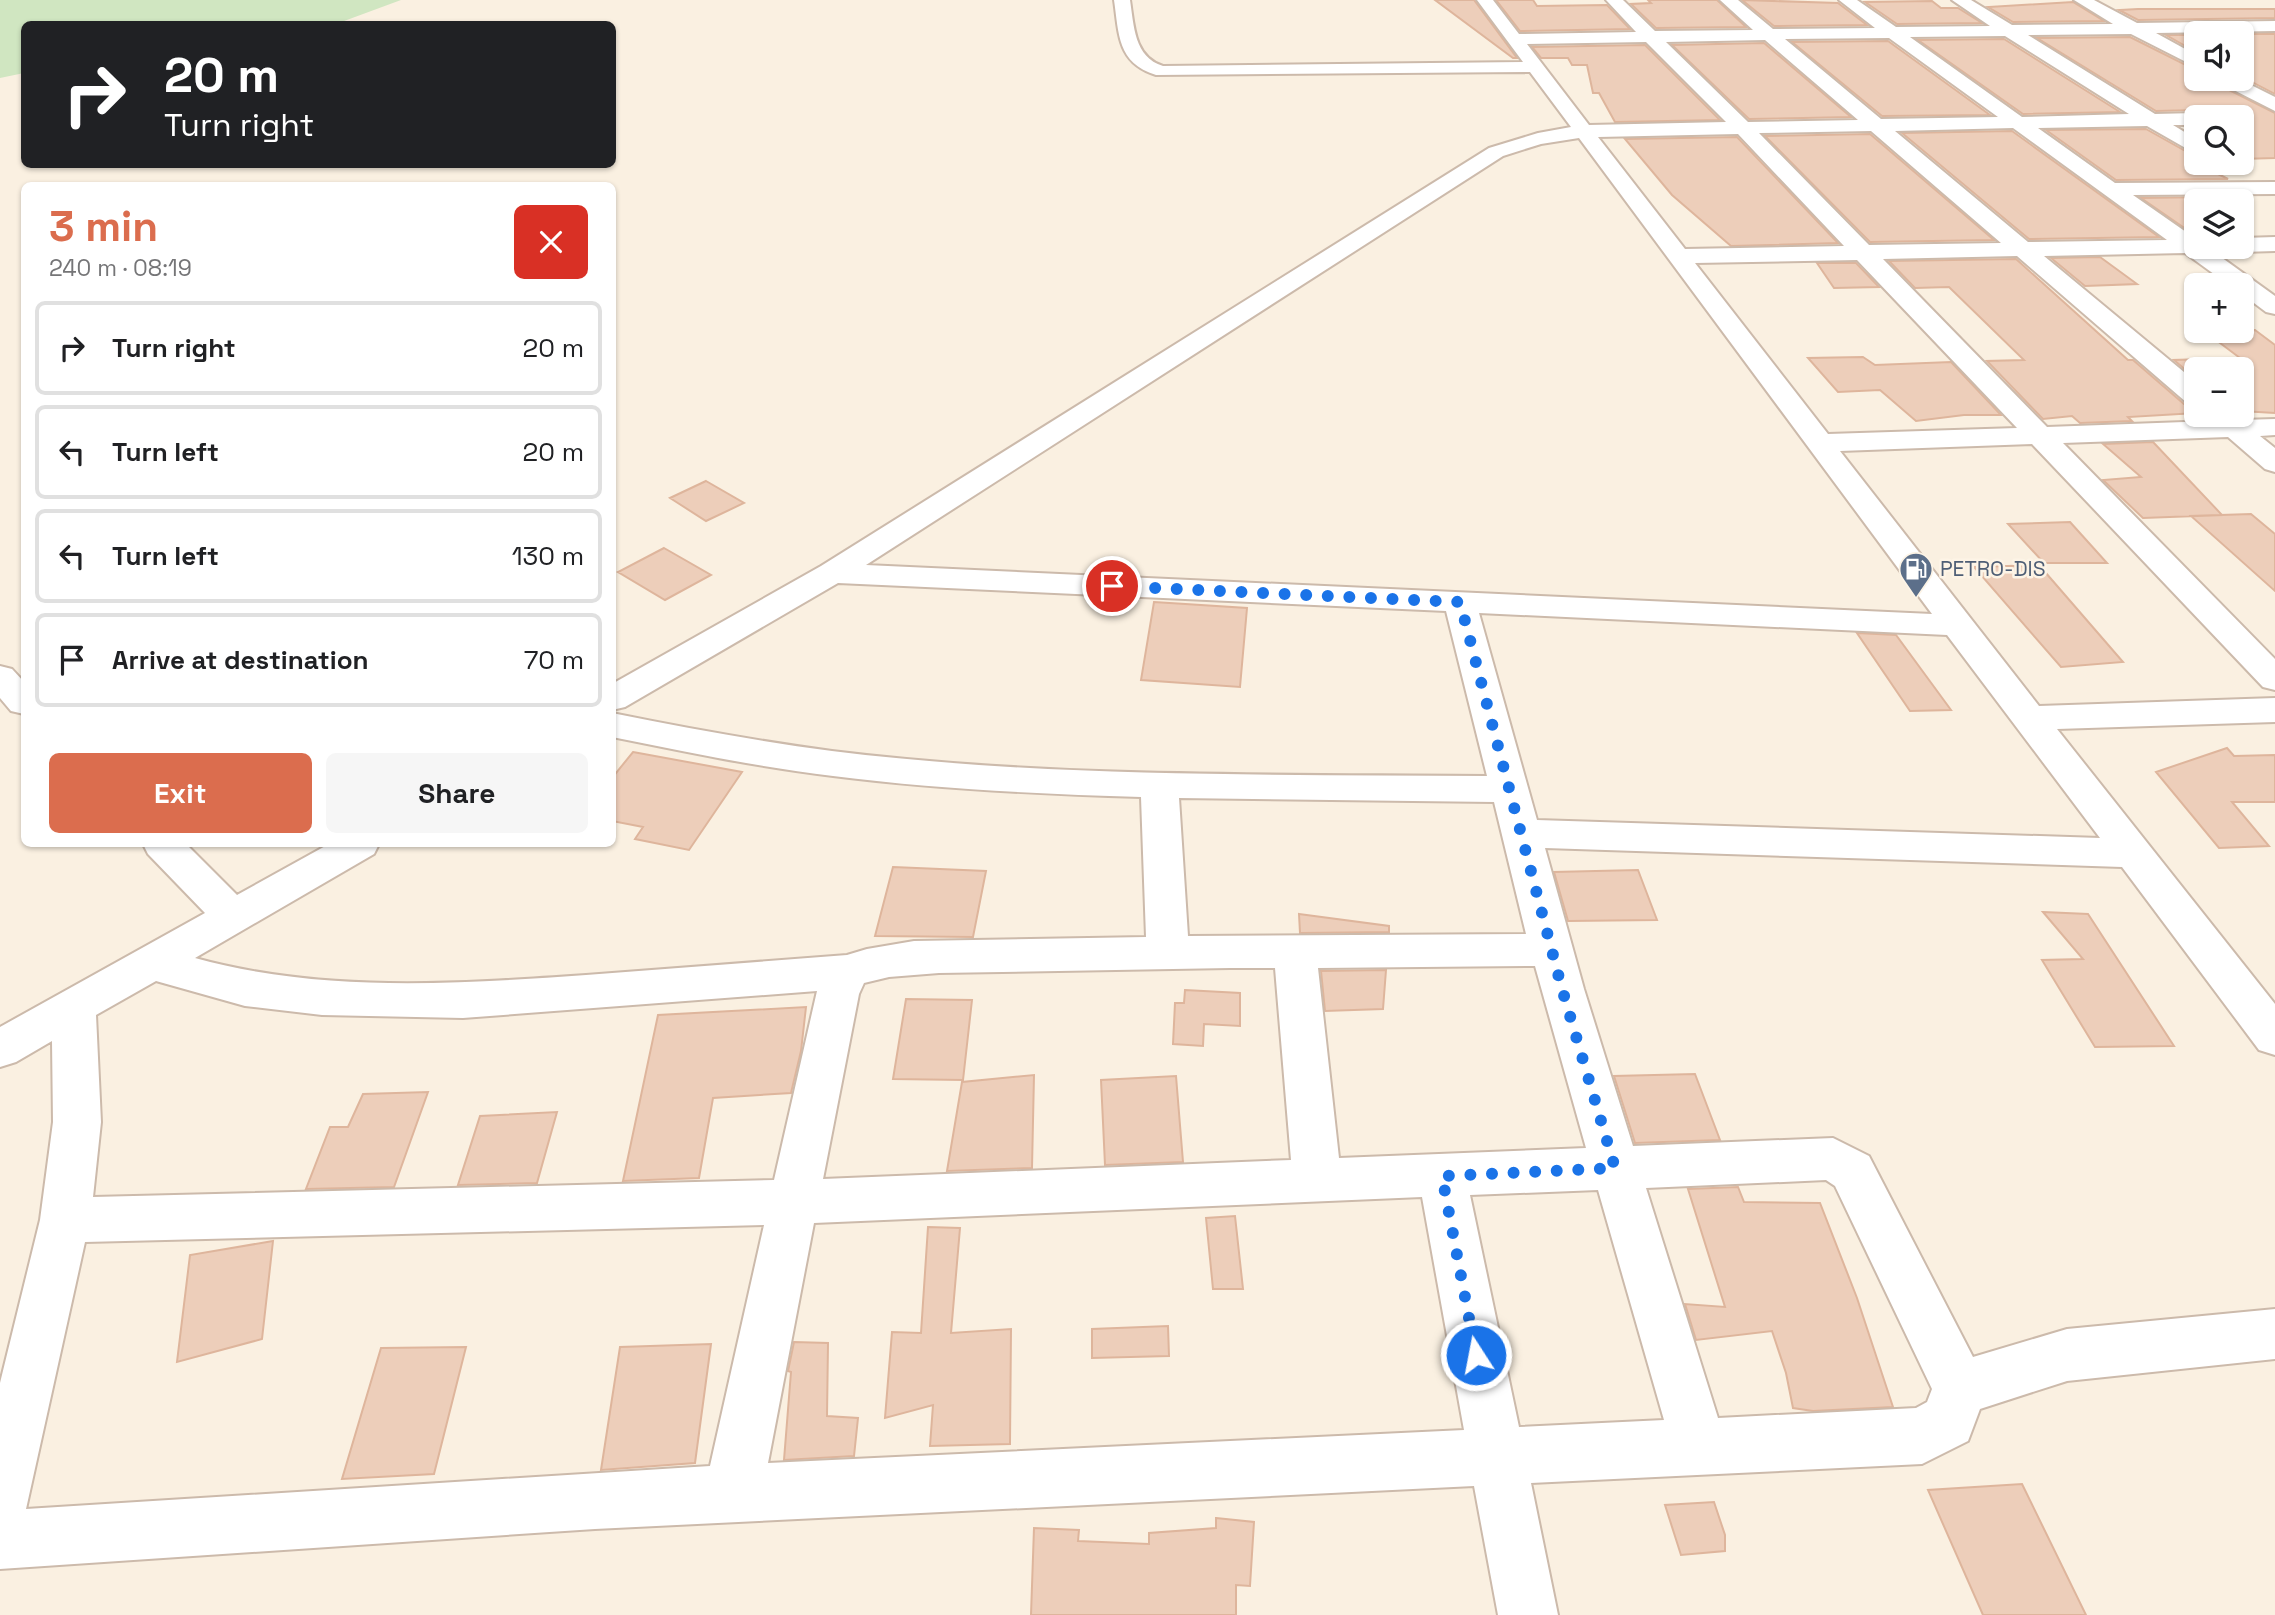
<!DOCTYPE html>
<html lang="en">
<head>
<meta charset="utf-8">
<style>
  body { margin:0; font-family:"Space Grotesk",sans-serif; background:#f6f6f6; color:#202124; height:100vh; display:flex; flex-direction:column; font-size:26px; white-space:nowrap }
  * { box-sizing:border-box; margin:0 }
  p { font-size:23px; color:#757577 }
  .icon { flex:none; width:38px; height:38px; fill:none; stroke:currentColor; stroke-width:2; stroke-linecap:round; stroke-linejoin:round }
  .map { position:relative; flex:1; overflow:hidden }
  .sheet { position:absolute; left:21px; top:182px; width:595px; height:665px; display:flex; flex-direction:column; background:#fff; border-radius:10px; box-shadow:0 2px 5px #0004 }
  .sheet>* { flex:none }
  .guide { position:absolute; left:21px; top:21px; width:595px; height:147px; border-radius:10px; box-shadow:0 2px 5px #0004; background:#202124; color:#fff; overflow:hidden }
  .tools { position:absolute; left:2184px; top:21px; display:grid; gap:14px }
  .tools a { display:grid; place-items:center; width:70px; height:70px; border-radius:10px; background:#fff; box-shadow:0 2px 5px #0004; font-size:35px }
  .pin { position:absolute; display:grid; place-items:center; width:60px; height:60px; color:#fff; margin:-30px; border:4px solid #fff; border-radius:50%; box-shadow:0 2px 7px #0007 }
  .me { position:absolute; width:77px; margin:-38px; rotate:349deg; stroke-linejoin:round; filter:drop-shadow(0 0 5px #0008) }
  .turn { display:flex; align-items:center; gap:24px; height:147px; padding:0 28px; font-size:32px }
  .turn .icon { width:91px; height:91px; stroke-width:2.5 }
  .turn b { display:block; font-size:49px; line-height:60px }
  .round { display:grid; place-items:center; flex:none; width:74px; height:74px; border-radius:10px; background:#f6f6f6 }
  .overview { display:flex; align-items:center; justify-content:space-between; height:119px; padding:0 28px }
  h1 { font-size:42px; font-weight:700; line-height:52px; color:#db6d4e }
  .button { display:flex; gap:14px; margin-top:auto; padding:14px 28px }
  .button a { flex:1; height:80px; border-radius:10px; background:#db6d4e; color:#fff; font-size:28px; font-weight:700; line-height:80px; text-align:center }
  .button a+a { background:#f6f6f6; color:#202124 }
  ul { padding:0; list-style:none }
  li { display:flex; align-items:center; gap:21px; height:94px; margin:0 14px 10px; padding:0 14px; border:4px solid #e0e0e0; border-radius:10px }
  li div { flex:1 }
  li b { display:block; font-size:26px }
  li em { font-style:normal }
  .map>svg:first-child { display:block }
  .green { fill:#d0e6c1 }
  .building { fill:#edceba; stroke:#deb59c; stroke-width:2 }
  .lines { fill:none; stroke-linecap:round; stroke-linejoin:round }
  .minor-casing { stroke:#ccbaab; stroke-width:4 }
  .minor { fill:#fff; fill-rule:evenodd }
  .route { stroke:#1a73e8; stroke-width:12; stroke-dasharray:0 21.6 }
  .labels { text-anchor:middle; stroke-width:5; stroke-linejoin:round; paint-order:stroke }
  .service-label { font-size:21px; fill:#4e5e75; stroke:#fdf4e6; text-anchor:start }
</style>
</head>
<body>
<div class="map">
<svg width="2275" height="1615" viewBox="0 0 2275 1615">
  <rect width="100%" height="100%" fill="#faf0e1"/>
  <!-- green -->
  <path class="green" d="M0,0h401l-65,24h-312v49l-24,5z"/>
  <!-- building -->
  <path class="building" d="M1435,0h39l43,58h-4z
    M1496,0h37l4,6 70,-1 23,24 -110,2z
    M1648,0h69l29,27 -90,1 -25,-24 20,-1z
    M1742,0l96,3 29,22 -93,1z
    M1932,1l9,7h17l24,15 -85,1 -32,-22z
    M2073,2l31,19 -91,1 -25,-15z
    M2138,9h137v9l-137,2 -19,-10z
    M2242,34h33v60l-33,-17z
    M2166,35h30v17z
    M2130,37l66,33v9h18l5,6 56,28v45l-33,1v-42h-36l-10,-7 -40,1 -119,-73z
    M2004,39l116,73 -97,2 -105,-74z
    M1888,41l102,74 -108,1 -90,-74z
    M1764,43l87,74 -102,2 -77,-74z
    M1645,45l75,75 -105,2 -16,-29h-6l-6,-28h-15l-4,-7h-27l-9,-11z
    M2146,129l50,28v6l32,16 -112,1 -70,-50z
    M2012,131l147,106 -130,2 -127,-106z
    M1870,134l124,106 -124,2 -105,-106z
    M1737,137l101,106 -107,3 -59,-51 -47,-56z
    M2211,197l6,4h-21v35l-55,-38z
    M2100,257l37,27 -52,2 -34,-28z
    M2016,259l112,101h5l51,44 12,2v7l-68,4 4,4 -52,2 -8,-7 -29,3 -56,-58 37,-1 -75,-73 -34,1 -26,-27z
    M1817,263h39l23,24 -45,1z
    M2255,330l20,15v68l-33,-2v-42h-46v10l-22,-19 66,-2 -36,-27z
    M1863,357l12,8 76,-3 50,53h-37l-48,6 -36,-31 -42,2 -30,-34z
    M2153,442l69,73 -79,3 -40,-38 38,-3 -38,-33z
    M706,481l38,22 -38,18 -36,-23z
    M2251,514l24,20v57l-84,-75z
    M2070,522l37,41h-63l-36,-39z
    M664,548l47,27 -46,25 -47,-28z
    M2039,565l84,97 -62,5 -87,-100z
    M1154,602l93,6 -7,79 -99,-7z
    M1857,633l39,2 55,75 -41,1z
    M2227,748l7,8 41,-1v47h-43l37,44 -50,2 -63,-76z
    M633,752l109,20 -53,78 -54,-11 8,-12 -31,-6v-43z
    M893,867l93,4 -13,66 -98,-1z
    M1638,870l19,50 -89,1 -14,-49z
    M2043,912l45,2 86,132 -79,1 -53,-87 41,-1z
    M1299,914l90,12v6l-89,1z
    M1386,970l-3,39 -58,2 -4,-40z
    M1185,990l55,3v33l-36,-2 -1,22 -30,-2 2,-41h9z
    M906,999l66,1 -9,80 -70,-1z
    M806,1007l-5,44 -10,42 -78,5 -14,80 -76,3 35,-166z
    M1695,1074l25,66 -85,3 -21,-67z
    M1034,1075l-2,93 -85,3 15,-89z
    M1176,1076l7,86 -78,3 -4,-85z
    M428,1092l-34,95 -88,2 24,-62h18l15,-33z
    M557,1112l-20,71 -79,2 22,-69z
    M1738,1187l6,15 76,1 37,95 36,109 -80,4 -20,-3 -7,-35 -14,-42 -76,9 -11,-36 40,3 -37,-118z
    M1235,1216l8,73h-30l-7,-71z
    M928,1227l32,1 -9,105 60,-4 -1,115 -80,2 3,-41 -48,13 7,-86 29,1z
    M273,1241l-11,98 -85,23 13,-107z
    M1168,1326l1,30 -77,2v-29z
    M794,1342l34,1 -1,73 31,2 -4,38 -70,4 7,-88 -3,-1z
    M711,1344l-16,119 -94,7 19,-123z
    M466,1347l-32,127 -92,5 39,-131z
    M2022,1484l64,131h-103l-55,-125z
    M1714,1502l11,33v16l-44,4 -16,-50z
    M1216,1518l38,4 -4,64 -14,-1v30h-205l3,-87 45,2 -1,11 71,3v-11l67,-5z"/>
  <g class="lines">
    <defs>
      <path id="minor" d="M1114,0h16c4,26 4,57 33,66l360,-4 -46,-62h16l26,34 117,-2 -30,-32h17l32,31 98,-1 -33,-30h18l35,29 102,-1 -36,-28h18l39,27 94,-1 -38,-26h19l41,25 101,-1 -39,-24h20l43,23 138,-2v10l-119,2 40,22v12l-65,-33 -103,1 127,79 41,-1 8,4h-8v8h-23l23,14v15l-49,-28 -109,2 77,55 160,-1v12l-142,1 63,44v8h11l68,49v18l-9,-2 -24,-18v-9h-13l-44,-32 -141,3 152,126v22l-10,-2 -169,-146 -134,3 164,168 165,-6 6,-6h16l7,5 34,-1v16l-15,1 15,12v24l-10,-3 -37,-32 -165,6 212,216v31l-12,-3 -231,-243 -192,7 199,255 236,-8v24l-218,7 218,275v51l-16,-5 -137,-183 -577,-19 39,141 49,157 200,-8 36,18 104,201 94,-28 208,-20v50l-208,22 -87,28 -12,32 -46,23 -391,19 27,132h-60l-24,-129 -879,43 -595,40v-186l40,-163 13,-98 -1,-81 -36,21 -16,5v-40l205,-114 -57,-59 -5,-10h43l51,51 92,-51h50l-5,10 -179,104c127,35 260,26 391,17 87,-7 174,-13 261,-20l20,-6 47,-8 232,-4 -5,-140c-103,-3 -206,-8 -308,-21 -75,-9 -147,-24 -221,-39v-24c73,15 146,28 220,38 217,27 437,23 655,25l-41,-165 -608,-28 -213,124 -13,3v-26l209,-118 668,-418 49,-15 33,-6 -41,-55 -374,3c-39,-12 -37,-41 -42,-75zM2005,36l124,78 -107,3 -112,-80zM1889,38l109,79 -117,2 -96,-80zM1765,40l93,80 -110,2 -82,-80zM1646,42l80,80 -137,3 -62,-81zM2013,128l154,112 -139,2 -133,-111zM1871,131l130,112 -132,2 -110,-112zM1738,134l106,112 -159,3 -87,-112zM1579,138l353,476 -1066,-49 637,-409 38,-12zM1857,260l160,168 -189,6 -133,-171zM1479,613l468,22 153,203 -563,-18zM1179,798l315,4 32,132 -338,2zM1535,966l51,182 -247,10 -21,-190zM1230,968h45l16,192 -468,19 36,-185 5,-11 25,-6 50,-4zM156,981l89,25 77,9 141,3 354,-27 -43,189 -681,17 8,-75 -5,-107zM1826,1180l9,6 97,203 -5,13 -11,6 -198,10 -72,-230zM1598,1190l66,230 -145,7 -49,-232zM1422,1197l42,233 -696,33 46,-240zM764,1225l-54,241 -684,43 59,-267z
        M2217,79h22l36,18v14l-55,-28z
        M2275,237v14l-33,1 -10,-5h10v-9z
        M0,666l12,3 12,13v32l-13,-3 -11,-13z"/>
    </defs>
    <!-- minor casing -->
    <use href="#minor" class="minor-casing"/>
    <!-- minor -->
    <use href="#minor" class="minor"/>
  </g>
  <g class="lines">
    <!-- route -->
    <path class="route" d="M1112,586l348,16 102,387 53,179 -173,8 34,179"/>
  </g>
  <!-- icons -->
  <defs>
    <symbol id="fuel-pin" viewBox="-11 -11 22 30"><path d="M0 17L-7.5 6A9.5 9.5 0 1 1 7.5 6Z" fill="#5c6f8a" stroke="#fdf4e6"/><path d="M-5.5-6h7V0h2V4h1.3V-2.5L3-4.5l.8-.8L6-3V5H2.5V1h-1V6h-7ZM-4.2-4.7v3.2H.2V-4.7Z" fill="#fff"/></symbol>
  </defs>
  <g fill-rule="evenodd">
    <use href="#fuel-pin" x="1897" y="550" width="38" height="52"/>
  </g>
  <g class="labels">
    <!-- service labels -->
    <g class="service-label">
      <text x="1940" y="576">PETRO-DIS</text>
    </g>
  </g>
</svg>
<div class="tools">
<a><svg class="icon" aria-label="sound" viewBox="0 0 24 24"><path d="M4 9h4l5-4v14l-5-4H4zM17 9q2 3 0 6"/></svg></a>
<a><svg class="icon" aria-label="search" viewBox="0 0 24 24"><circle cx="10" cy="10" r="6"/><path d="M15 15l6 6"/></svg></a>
<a><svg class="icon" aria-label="layers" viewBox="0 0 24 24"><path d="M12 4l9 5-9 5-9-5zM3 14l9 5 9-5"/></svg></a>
<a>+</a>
<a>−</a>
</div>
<div class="pin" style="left:1112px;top:586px;background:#d93025"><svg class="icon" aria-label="arrive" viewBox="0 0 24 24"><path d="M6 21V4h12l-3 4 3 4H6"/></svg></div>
<svg class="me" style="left:1476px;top:1355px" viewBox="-20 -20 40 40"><circle r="17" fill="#1a73e8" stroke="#fff" stroke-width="3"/><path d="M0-11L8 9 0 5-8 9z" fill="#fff"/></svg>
<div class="guide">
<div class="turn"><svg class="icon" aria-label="right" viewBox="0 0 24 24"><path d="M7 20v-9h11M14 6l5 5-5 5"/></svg><div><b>20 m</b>Turn right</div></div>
</div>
<section class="sheet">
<div class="overview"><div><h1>3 min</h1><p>240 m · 08:19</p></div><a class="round" style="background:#d93025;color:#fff"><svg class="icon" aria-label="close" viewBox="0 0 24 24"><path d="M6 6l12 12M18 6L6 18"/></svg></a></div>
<ul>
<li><svg class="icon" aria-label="right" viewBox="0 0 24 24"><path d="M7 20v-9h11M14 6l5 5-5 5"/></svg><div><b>Turn right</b></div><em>20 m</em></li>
<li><svg class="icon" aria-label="left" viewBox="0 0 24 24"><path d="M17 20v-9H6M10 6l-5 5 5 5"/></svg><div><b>Turn left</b></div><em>20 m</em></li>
<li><svg class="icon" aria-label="left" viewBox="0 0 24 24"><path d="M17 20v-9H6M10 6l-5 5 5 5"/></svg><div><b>Turn left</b></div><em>130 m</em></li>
<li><svg class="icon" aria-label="arrive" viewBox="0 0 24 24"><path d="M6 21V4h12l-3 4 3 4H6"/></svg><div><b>Arrive at destination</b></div><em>70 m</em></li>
</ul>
<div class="button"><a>Exit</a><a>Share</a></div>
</section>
</div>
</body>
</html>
